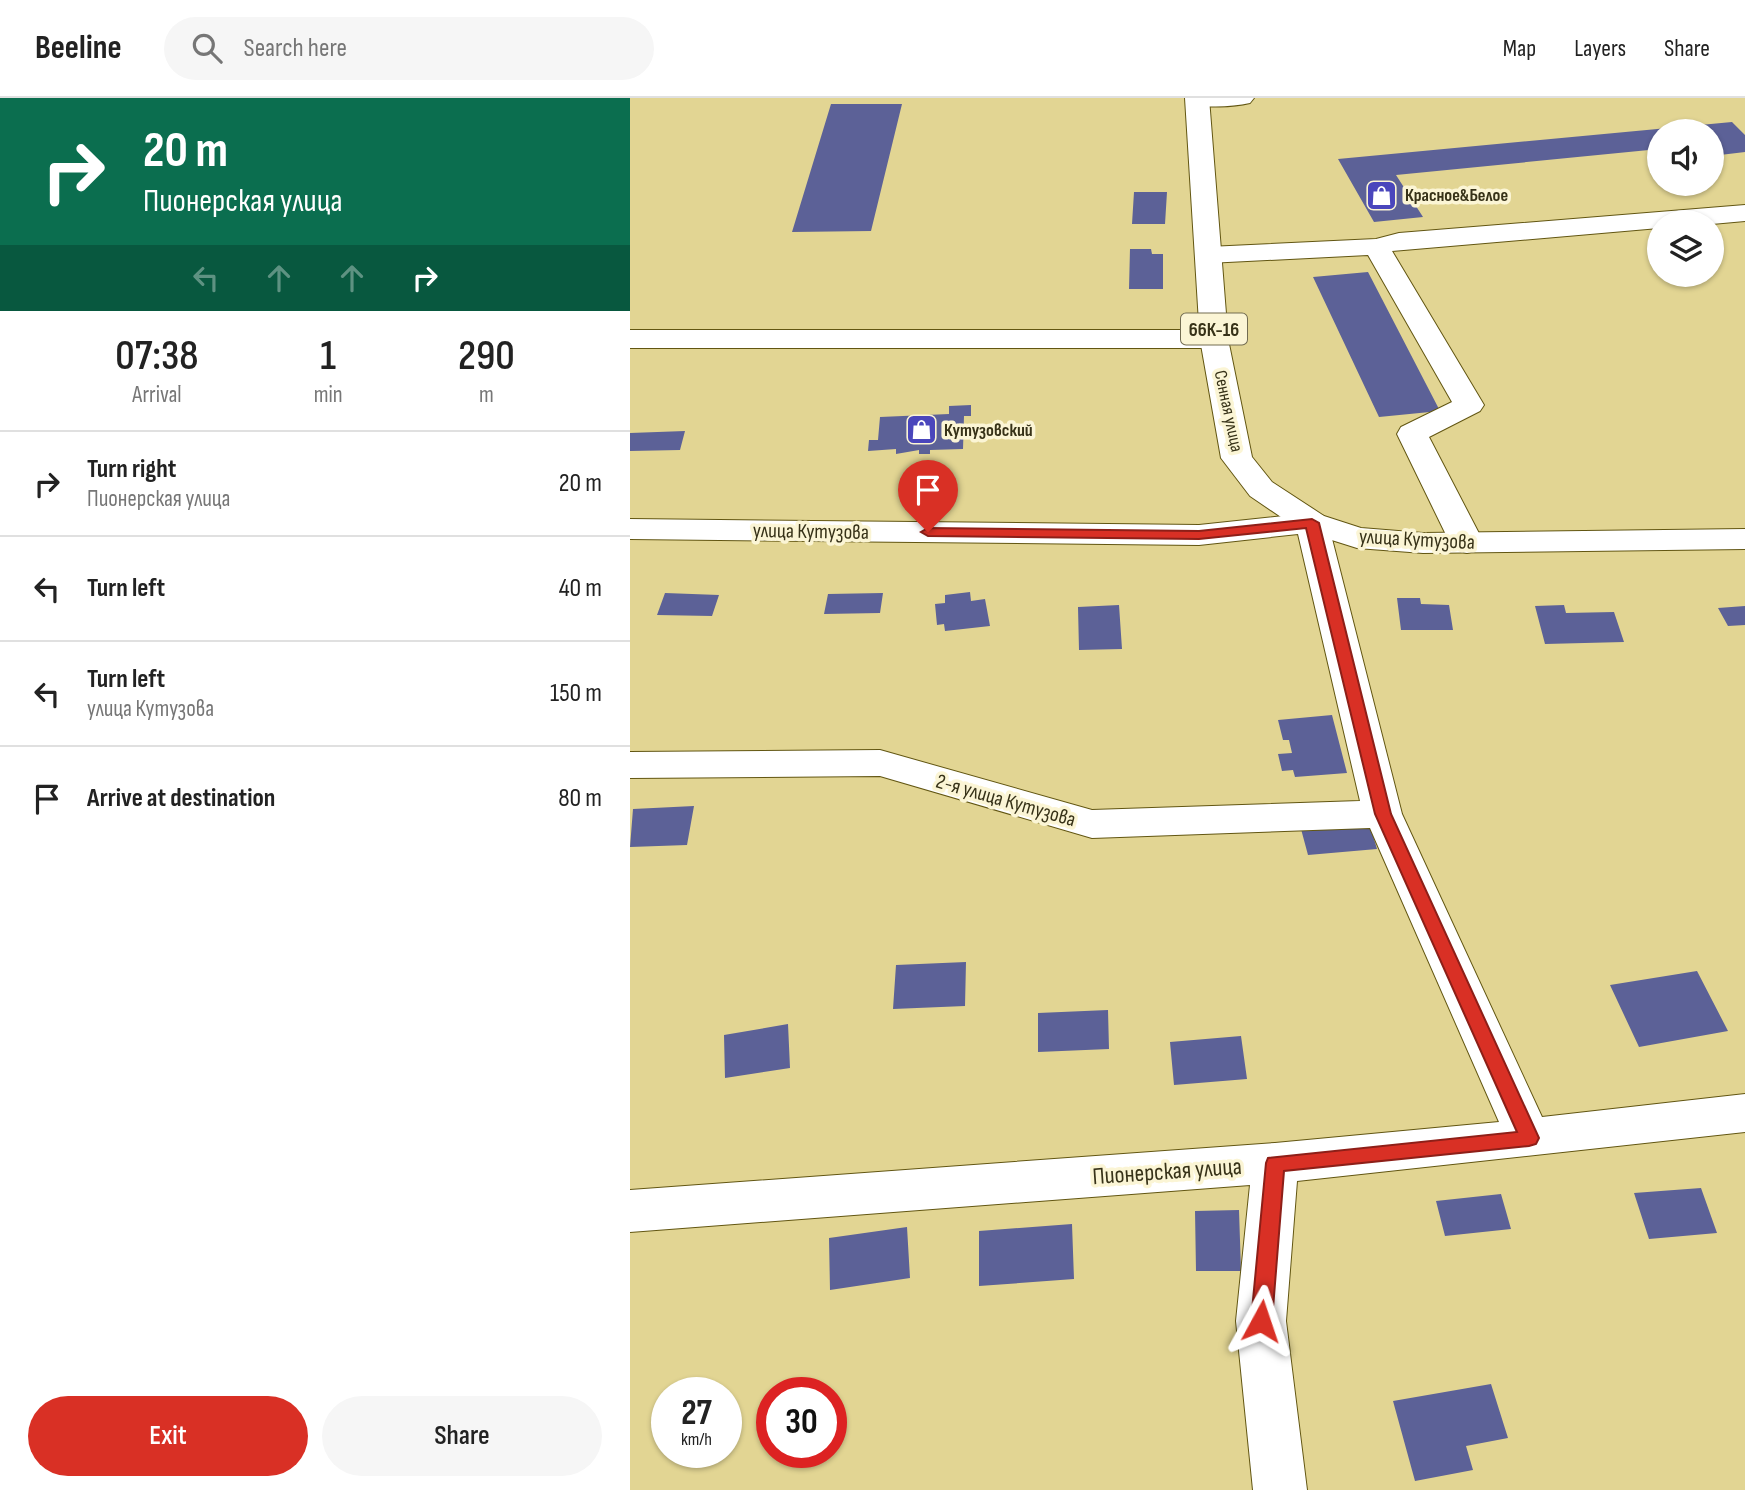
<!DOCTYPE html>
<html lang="en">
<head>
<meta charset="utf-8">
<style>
  body { margin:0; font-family:"Sofia Sans Condensed",sans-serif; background:#f6f6f6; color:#222; height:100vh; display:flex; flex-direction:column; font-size:26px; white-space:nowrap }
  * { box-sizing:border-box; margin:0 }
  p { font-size:23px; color:#767676 }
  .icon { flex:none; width:38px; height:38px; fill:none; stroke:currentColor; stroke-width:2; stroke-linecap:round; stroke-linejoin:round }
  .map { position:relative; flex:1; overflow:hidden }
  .sheet { display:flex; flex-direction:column; background:#fff; width:630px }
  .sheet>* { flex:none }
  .top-card { background:#0b6e4f; color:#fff; overflow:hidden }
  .tools { position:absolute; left:1017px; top:21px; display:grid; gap:14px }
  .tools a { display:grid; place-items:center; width:77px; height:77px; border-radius:50%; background:#fff; box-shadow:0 2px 5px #0004; font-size:35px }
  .speed { position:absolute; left:21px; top:1279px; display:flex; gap:14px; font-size:35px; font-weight:700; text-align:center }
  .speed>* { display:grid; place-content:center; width:91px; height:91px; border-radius:50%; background:#fff; box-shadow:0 2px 5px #0004; line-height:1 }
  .speed small { font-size:18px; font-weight:400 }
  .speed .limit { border:10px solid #d22; background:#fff; color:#111 }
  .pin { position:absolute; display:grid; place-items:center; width:60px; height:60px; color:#fff; margin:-72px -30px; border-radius:50% 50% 50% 0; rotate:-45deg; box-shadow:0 0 7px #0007 }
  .pin .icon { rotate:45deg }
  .me { position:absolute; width:77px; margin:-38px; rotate:5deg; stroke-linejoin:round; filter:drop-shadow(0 0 5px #0008) }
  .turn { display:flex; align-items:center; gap:24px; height:147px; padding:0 28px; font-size:32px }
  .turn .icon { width:91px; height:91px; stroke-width:2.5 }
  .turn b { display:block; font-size:49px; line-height:60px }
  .lanes { display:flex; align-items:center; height:66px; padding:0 28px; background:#0003; justify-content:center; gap:35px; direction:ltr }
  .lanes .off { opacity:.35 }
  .eta { display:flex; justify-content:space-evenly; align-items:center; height:119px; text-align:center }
  .eta b { font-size:42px; font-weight:600; line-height:49px }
  .button { display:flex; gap:14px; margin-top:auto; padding:14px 28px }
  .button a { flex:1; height:80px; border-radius:42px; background:#d93025; color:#fff; font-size:28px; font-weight:600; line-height:80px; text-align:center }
  .button a+a { background:#f6f6f6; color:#222 }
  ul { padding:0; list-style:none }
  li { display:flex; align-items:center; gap:21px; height:105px; padding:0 28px; border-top:2px solid #e0e0e0 }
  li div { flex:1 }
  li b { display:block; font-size:26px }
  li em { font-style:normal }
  header { display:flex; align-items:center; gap:42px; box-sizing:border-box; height:98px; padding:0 35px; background:#fff; border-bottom:2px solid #e0e0e0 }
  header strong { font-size:33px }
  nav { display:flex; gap:38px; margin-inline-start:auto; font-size:24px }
  .search { width:490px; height:63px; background:#f6f6f6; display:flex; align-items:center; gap:18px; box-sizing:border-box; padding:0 24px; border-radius:38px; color:#767676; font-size:26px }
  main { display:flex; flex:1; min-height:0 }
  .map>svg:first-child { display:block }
  .building { fill:#5c6197 }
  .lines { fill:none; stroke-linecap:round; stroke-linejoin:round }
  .minor-casing { stroke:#625612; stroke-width:2 }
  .major-casing { stroke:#625612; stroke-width:2 }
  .minor { fill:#fff; fill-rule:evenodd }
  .major { fill:#fff; fill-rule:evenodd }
  .route { fill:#d93025; stroke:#8d1f18; stroke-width:2 }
  .labels { text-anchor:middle; stroke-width:7; stroke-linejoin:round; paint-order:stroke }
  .far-poi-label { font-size:18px; font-weight:bold; fill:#373218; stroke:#fbf5d5; text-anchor:start }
  .far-street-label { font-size:18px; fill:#373218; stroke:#fbf5d5 }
  .shield { fill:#fbf5d5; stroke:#726c51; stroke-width:2 }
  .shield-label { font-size:19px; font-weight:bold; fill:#373218 }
  .street-label { font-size:21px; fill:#373218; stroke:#fbf5d5 }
  .near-street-label { font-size:24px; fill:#373218; stroke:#fbf5d5 }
</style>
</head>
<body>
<header>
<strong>Beeline</strong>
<div class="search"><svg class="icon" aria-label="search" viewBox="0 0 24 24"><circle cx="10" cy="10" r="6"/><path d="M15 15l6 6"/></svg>Search here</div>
<nav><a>Map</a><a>Layers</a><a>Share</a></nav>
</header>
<main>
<section class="sheet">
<div class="top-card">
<div class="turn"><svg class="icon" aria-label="right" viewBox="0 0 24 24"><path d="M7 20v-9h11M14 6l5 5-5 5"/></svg><div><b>20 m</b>Пионерская улица</div></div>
<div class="lanes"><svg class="icon off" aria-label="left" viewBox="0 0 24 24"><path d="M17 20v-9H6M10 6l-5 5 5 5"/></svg><svg class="icon off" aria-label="ahead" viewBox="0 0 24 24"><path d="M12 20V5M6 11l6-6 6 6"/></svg><svg class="icon off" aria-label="ahead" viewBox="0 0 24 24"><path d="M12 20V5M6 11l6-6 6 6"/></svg><svg class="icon" aria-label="right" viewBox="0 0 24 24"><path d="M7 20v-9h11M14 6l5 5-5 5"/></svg></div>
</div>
<div class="eta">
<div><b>07:38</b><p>Arrival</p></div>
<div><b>1</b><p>min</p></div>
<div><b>290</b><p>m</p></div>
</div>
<ul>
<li><svg class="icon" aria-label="right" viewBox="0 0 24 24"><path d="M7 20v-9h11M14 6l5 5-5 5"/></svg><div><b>Turn right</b><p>Пионерская улица</p></div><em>20 m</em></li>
<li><svg class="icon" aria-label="left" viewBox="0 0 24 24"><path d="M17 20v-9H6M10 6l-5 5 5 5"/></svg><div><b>Turn left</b></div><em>40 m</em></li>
<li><svg class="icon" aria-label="left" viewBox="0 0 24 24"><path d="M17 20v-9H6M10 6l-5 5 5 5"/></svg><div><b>Turn left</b><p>улица Кутузова</p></div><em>150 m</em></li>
<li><svg class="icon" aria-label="arrive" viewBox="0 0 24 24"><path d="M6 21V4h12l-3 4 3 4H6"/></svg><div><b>Arrive at destination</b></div><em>80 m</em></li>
</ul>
<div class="button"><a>Exit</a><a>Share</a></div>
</section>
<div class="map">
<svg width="1115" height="1392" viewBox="0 0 1115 1392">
  <rect width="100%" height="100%" fill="#e2d593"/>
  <!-- building -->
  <path class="building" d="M201,6h71l-31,127 -79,1z
    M1102,24l13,13v17l-25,3 -8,-9v-15h-53v18l-263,26 27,42 -49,5 -36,-63z
    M504,94h33l-2,32h-33z
    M500,151h21l1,5h11v35h-34z
    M738,174l72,139 -61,6 -66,-140z
    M341,307v11h-7l-1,33 -33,1v4h-11v-4l-23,4v-5l-28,2 1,-11h9l2,-23 69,-3v-8z
    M55,333l-5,19 -50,1v-18z
    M340,494l1,9 14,-2 5,27 -45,5 -1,-7 -7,1 -2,-21 10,-1v-8z
    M35,495l54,2 -7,21 -55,-1z
    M253,495l-3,20 -56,1 4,-20z
    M767,500h23l1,6 28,1 4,25h-52z
    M489,507l3,44 -43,1 -1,-43z
    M934,507l2,8 48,-1 10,30 -79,2 -10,-38z
    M1115,508v19l-17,1 -10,-18z
    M702,617l15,58 -52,4 -2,-7 -11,1 -4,-17 14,-1 -3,-13h-6l-5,-20z
    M64,708l-7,39 -57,2 3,-38z
    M739,724l8,27 -69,6 -7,-26z
    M336,864l-1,44 -72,3 3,-44z
    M1067,873l31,60 -89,16 -29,-62z
    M478,912l1,39 -71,3v-39z
    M158,926l2,44 -65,10 -1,-43z
    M611,938l6,43 -73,6 -4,-43z
    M1071,1090l16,45 -68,6 -15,-46z
    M871,1096l10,35 -66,7 -9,-35z
    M609,1112l2,61h-45l-1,-60z
    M442,1126l2,55 -95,7v-55z
    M277,1129l3,51 -80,12 -1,-52z
    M861,1286l17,54 -42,8 7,24 -58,11 -22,-80z"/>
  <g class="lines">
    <defs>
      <path id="minor" d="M556,0h68l-4,5c-18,4 -43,5 -61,1z
        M1115,107v16l-33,3 -53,-2v6l-267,23 92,154 -4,6 -51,26 55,106 -5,7 -12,3 -12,-3 -5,-7 -53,-109 4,-7 51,-25 -84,-147 -160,8 -9,-2 -4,-6 4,-6 9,-2 168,-8 23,-6z
        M0,232h584l10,3 4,6 -4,6 -10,3h-584z
        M682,415l12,3 4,7 74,291 140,303 203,-23v38l-448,49 -11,140 21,169h-54l-17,-169 14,-136 -620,47v-42l645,-47 224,-21 -129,-294 -278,10 -212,-62 -250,2v-26l250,-2 212,60 268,-9 -62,-267 -99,11 -569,-6v-20l569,6z"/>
      <path id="major" d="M555,0h24l19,241 24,118 20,25 52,34 37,12 62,5 322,-4v20l-322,4 -66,-5 -57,-18 -50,-34 -29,-38 -21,-119z"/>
    </defs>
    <!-- minor casing -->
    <use href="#minor" class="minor-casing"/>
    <!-- major casing -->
    <use href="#major" class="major-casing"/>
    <!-- minor -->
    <use href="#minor" class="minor"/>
    <!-- major -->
    <use href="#major" class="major"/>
  </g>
  <!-- route -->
  <path class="route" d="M682,421l7,4 72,291 148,324 -3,6 -7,2 -245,25 -12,150 -3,7 -8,3 -7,-3 -3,-7 15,-158 2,-5 249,-26 -142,-318 -69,-286 -107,11 -271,-3 -7,-4 7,-4 271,3z"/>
  <!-- icons -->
  <defs>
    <symbol id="shop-square" viewBox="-11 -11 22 22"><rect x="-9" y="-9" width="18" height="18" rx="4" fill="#4a46bc" stroke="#fbf5d5"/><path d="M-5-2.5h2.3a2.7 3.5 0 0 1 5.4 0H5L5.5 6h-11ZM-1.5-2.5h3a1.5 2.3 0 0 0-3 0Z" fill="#fff"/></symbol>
  </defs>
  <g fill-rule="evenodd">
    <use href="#shop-square" x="734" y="80" width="35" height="35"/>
    <use href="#shop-square" x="274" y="314" width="35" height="35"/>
  </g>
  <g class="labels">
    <!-- far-poi labels -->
    <g class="far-poi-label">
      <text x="775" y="103">Красное&amp;Белое</text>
      <text x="314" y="338">Кутузовский</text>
    </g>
    <!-- far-street labels -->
    <g class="far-street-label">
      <text transform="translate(599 313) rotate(78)" y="6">Сенная улица</text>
    </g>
    <!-- shield labels -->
    <rect class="shield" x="551" y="215.5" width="66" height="31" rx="5"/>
    <g class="shield-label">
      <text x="584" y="238">66К-16</text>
    </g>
    <!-- street labels -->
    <g class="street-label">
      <text transform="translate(181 433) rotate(1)" y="7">улица Кутузова</text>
      <text transform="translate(787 441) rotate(3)" y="7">улица Кутузова</text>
      <text transform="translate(376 702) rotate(16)" y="7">2-я улица Кутузова</text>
    </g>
    <!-- near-street labels -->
    <g class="near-street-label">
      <text transform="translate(537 1073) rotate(-4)" y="8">Пионерская улица</text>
    </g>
  </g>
</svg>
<div class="tools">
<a><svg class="icon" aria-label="sound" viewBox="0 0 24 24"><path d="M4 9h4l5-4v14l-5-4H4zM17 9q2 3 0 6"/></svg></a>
<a><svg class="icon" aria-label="layers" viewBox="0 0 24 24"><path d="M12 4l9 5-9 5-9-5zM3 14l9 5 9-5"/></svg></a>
</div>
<div class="speed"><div>27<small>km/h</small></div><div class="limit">30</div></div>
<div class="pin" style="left:298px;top:434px;background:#d93025"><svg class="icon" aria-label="arrive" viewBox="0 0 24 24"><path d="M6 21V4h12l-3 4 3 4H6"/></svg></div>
<svg class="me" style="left:631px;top:1223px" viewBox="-20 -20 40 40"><path d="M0-17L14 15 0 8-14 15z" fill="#d93025" stroke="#fff" stroke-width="4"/></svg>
</div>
</main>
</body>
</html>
